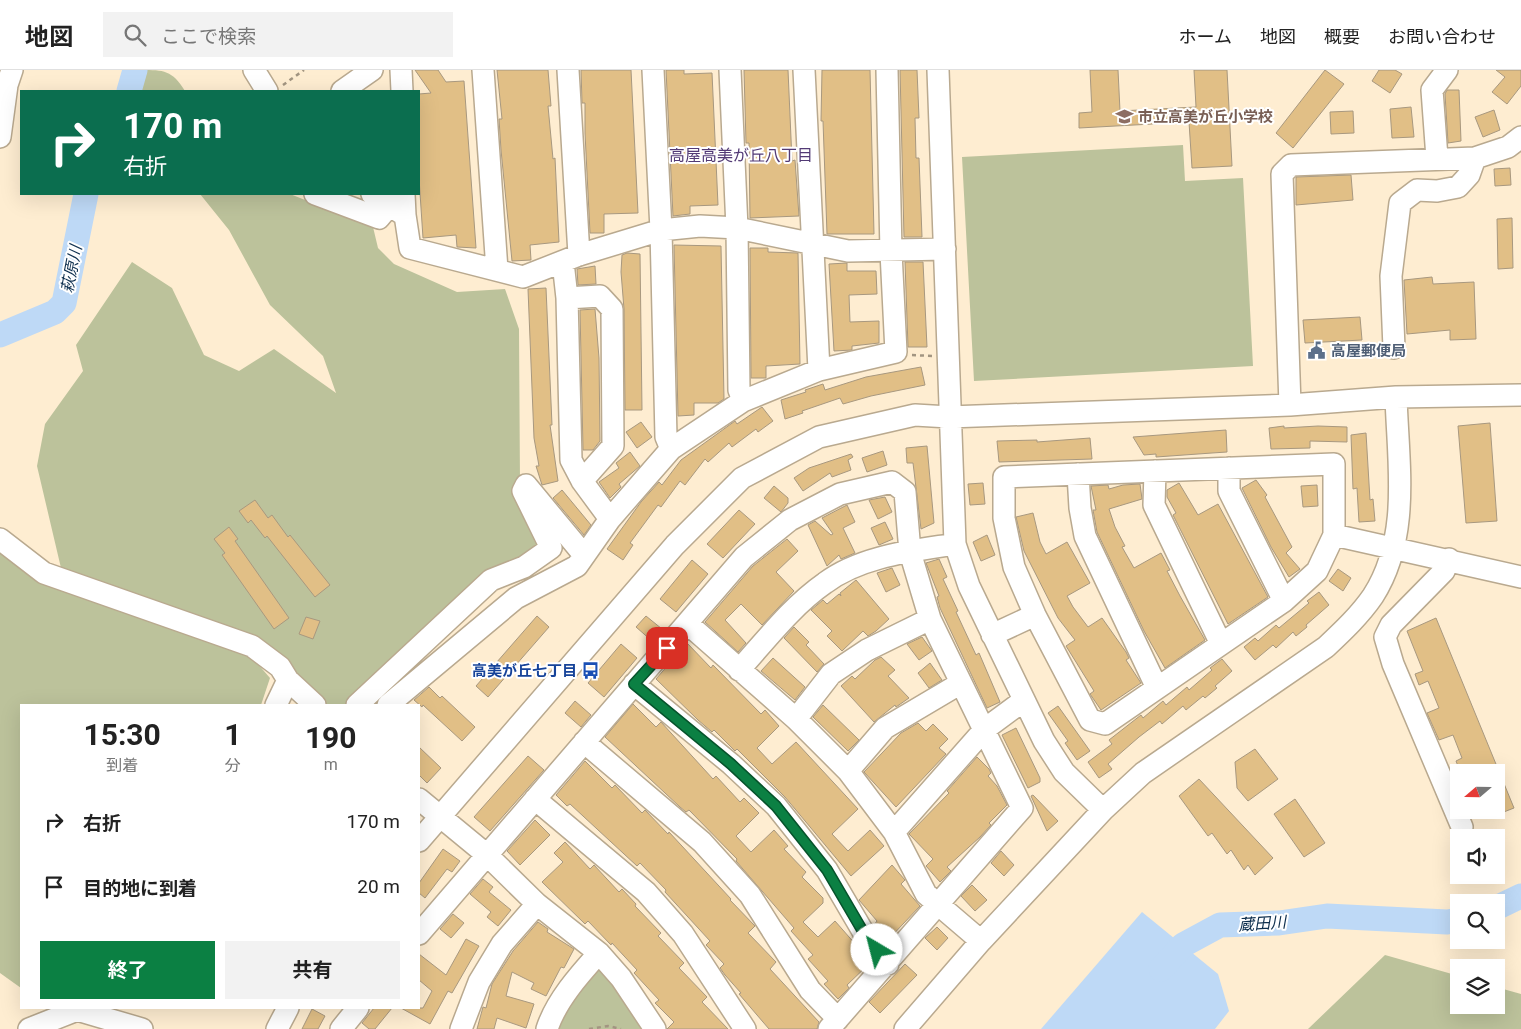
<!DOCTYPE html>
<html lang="ja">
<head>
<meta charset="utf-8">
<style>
  body { margin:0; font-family:Roboto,"Noto Sans JP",sans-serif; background:#f2f2f2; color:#222; height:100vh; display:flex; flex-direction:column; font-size:19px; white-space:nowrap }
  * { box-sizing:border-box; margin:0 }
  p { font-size:16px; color:#767676 }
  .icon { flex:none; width:28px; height:28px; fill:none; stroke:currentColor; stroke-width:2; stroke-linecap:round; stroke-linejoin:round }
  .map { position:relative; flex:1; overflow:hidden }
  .panel { position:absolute; left:20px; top:634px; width:400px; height:305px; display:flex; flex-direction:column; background:#fff; border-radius:0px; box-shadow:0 5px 20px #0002 }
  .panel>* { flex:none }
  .hud { position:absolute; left:20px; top:20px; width:400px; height:105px; border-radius:0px; box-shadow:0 5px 20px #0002; background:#0b6e4f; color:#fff; overflow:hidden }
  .needle { width:32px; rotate:250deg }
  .tools { position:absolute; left:1450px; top:694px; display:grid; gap:10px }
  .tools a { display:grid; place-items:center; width:55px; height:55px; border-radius:0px; background:#fff; box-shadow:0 5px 20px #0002; font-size:25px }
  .pin { position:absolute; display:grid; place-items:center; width:42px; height:42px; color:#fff; margin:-21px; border-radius:10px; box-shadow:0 2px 8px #0006 }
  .me { position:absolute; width:55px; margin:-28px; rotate:323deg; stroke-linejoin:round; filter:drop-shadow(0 0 4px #0008) }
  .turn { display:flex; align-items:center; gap:18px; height:105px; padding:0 20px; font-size:22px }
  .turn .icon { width:65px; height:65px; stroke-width:2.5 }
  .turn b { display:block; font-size:35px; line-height:42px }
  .eta { display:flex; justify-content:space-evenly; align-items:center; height:85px; text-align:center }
  .eta b { font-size:30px; font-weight:700; line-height:35px }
  .cta { display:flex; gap:10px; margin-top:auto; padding:10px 20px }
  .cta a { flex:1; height:58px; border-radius:0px; background:#0b8043; color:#fff; font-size:20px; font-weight:700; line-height:58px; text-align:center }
  .cta a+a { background:#f2f2f2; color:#222 }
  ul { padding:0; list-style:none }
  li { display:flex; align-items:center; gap:15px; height:65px; padding:0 20px }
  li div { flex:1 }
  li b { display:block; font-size:19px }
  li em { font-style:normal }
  header { display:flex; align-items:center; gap:30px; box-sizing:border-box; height:70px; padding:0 25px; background:#fff; border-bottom:1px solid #e0e0e0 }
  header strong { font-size:24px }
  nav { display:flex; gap:28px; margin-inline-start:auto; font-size:18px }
  .search { width:350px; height:45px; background:#f2f2f2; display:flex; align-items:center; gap:12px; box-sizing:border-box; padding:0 18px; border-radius:0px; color:#767676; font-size:19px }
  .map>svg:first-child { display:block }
  .green { fill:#bcc29b }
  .water { fill:#bed9f6 }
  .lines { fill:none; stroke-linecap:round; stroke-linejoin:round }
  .river { stroke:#bed9f6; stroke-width:25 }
  .building { fill:#e1bf86; stroke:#a8987f }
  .minor-casing { stroke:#b9a98f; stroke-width:24 }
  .path { stroke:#a29581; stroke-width:2.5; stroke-dasharray:4 4; stroke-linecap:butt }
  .minor { stroke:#fff; stroke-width:21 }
  .route-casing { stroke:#07532c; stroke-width:12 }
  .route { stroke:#0b8043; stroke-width:9 }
  .labels { text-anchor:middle; stroke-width:4; stroke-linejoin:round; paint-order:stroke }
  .education-label { font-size:15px; font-weight:bold; fill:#785e54; stroke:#fff; text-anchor:start }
  .service-label { font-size:15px; font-weight:bold; fill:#4e5e75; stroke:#fff; text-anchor:start }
  .transit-label { font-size:15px; font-weight:bold; fill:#164399; stroke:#fff; text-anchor:end }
  .neighbourhood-label { font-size:16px; fill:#523a75; stroke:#fff }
  .water-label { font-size:16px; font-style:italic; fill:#0e2f4e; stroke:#fff }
</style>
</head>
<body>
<header>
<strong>地図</strong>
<div class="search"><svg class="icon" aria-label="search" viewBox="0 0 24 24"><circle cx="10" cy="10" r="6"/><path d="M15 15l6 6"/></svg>ここで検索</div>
<nav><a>ホーム</a><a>地図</a><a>概要</a><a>お問い合わせ</a></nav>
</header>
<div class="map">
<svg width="1521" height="959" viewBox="0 0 1521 959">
  <rect width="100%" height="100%" fill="#feedd1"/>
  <!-- green -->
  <path class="green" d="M141,0c23,0 31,0 44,21h-53z
    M1183,75l2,36 58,-3 10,188 -279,15 -12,-224z
    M200,124h90l83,33 5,21 16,16 63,28 48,-3 14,40 1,156 24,68 -51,30 -134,121h-48l-49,-63 -201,-73 -24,-102 8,-42 38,-53 -7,-26 56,-83 40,26 32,67 35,16 35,-22 62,44 -13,-37 -53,-51 -41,-75z
    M0,476l250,109 20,23 -9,27h-240v283l-21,-15z
    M1385,885l74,21v29h37v-18l25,7v35h-213z
    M599,899l18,14 28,46h-91l9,-21z"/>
  <!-- water -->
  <path class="water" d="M1142,842l76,62 11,37 -14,18h-174z"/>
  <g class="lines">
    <!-- river -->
    <path class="river" d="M129,21l6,-21
      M0,265l55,-23 9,-9 22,-109
      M1496,838l25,-12
      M1161,899l22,-24 37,-20 59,-2 48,-7 120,6 12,-2"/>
  </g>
  <!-- building -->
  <path class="building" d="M415,0h23l8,12 18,-1 12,167 -19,-1 -1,-12 -33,3 -4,-60v-84l12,-1z
    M497,0h51l3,36h-3l5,53 2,-1 4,84 -29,3 1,15 -19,1 -11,-111 -2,-31h3z
    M581,0h50l7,143 -34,1v19h-14l-5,-100v-30h-3z
    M666,0h18v4l28,-1 6,132 -28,1v8l-17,2z
    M744,0h44l4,91 3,-1 4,56 -49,2 -1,-75h-3z
    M822,0h48l4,164h-47l-4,-113h-2z
    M900,0h17l2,48h-4l1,40h3l3,79h-18z
    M1090,0h28l2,41 76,-4 -2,-37h33l5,96 -40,2 -3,-46 -110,6v-15l13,-1z
    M1325,0l19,14 -51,64 -17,-15z
    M1379,0h16l7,4 -12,19 -18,-12z
    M1496,0h25v16l-14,18 -15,-12 13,-15z
    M1447,20h12l2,51 -13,2 -3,-49z
    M1411,37l3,30 -22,1 -2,-29z
    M1494,40l6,20 -17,7 -8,-20z
    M1353,41l1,22 -23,1 -1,-22z
    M1510,98l1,17 -16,1 -1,-17z
    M1351,105l2,25 -57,5v-28z
    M1512,148l1,50 -15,1 -1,-50z
    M674,175l47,1 3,153 -6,4h-24v12l-16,1z
    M750,178h18v4l30,1 2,111 -34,2v12h-15z
    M627,183l13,1 2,156h-17l-1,-101 -3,-37 1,-17z
    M905,192h18l4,85h-19z
    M847,193v8h29l1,23 -28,1 1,27 29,-1v22l-27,3v4l-18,1 -5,-87z
    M595,196l1,18 -18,1 -1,-16z
    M1432,207l1,7 41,-2 2,57 -26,1v-10l-43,4 -3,-54z
    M546,218l6,137h-2l8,56 -16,4 -6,-19h3l-5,-28 -6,-149z
    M595,239l4,49 1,83 -7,9h-10l-3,-140z
    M1360,247l2,23 -57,3 -2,-23z
    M921,297l4,18 -54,11 -28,8 -3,-6 -38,13 1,2 -18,6 -4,-19 25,-8 -1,-2 18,-6 2,6 41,-13z
    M762,337l11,14 -15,11 -2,-3 -24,18 -3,-4 -21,19 -3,-3 -20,26 -5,-4 -19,26 -3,-2 -28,38 3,2 -10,15 -16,-11 34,-47 18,-20 3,3 19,-25 54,-39 2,3z
    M641,352l11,15 -15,11 -11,-16z
    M1490,353l7,98 -31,2 -8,-97z
    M1284,356v2l34,-2 29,1v15l-37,-1v7l-39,1 -2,-21z
    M1226,360l1,22 -15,1 -56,4v-3l-12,1 -11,-18z
    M1366,363l4,67 3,-1 2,22 -16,1 -2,-34 -4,1 -2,-54z
    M1090,368l2,21 -93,3 -2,-21 40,-1v2z
    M927,376l7,77 -13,6 -8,-66h-6l-1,-15z
    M883,381l4,14 -20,7 -5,-14z
    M630,382l10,14 -21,18 2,3 -11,11 -11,-16 20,-14 -3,-5z
    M851,384l2,3 -5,3 3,10 -19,7 -2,-4 -27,18 -9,-13 15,-10z
    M1256,410l11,15 -2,2 27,50 -6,6 14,16 -11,8 -18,-30 -29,-59z
    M983,413l2,21 -15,1 -2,-21z
    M1179,413l19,32 20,-11 50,93 -40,27 -55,-109 3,-2 -9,-16v-7z
    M1140,414l2,15 -33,10 6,18 10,19 -3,1 12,21 27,-15 9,17 -3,1 13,25 25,44 -40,28 -21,-37 -47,-99 -4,-22h3l-5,-24 17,-1 1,4 14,-4z
    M1317,415l1,21 -15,1 -2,-21z
    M774,416l14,12v5l-7,9 -17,-14z
    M562,420l29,35 -7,10 -31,-37z
    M885,427l7,15 -14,7 -9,-19z
    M255,430l13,18 4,-3 16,22 2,-2 40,50 -15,12 -48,-61 -2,2 -14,-18 -3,3 -9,-12z
    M847,435l8,17 -12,6 12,25 -14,6 -2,-4 -12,11 -19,-41 7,-4 16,14 2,-1 -11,-16z
    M739,440l16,14 -32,34 -16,-14z
    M1033,443l7,29 6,12 21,-12 23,41 -23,13 6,11 15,20 14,-9 24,34 3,6 -3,2 15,23 -40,27 -11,-16 4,-3 -28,-45 9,-6 -17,-22 -34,-67 -8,-34z
    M885,452l8,17 -14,6 -8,-17z
    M229,457l9,12 -3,2 54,77 -15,11 -52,-74 3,-2 -11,-14z
    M987,465l8,20 -14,6 -8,-19z
    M787,469l11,12 -22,21 18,19 -32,34 -21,-21 -16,16 21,23 -8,9 -33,-30 48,-56z
    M939,489l8,18 -4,2 15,32 -2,1 20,43 3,-2 21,49 -13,6 -47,-100 -3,-11 2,-1 -13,-33z
    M692,490l16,14 -32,38 -16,-13z
    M892,498l8,17 -14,7 -9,-19z
    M1338,499l13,9 -8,13 -14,-10z
    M856,510l33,39 -13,12 -8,5 -5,-5 -21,20 -15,-15 5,-5 -21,-21 12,-10 4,4 12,-10 2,2 -1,-3z
    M1319,522l10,13 -23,20 1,2 -11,9 -3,-4 -17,16 -3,-3 -18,15 -11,-13 11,-9 3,3 18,-16 3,3 30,-25 -2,-2z
    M537,546l12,11 -61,70 -12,-11z
    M646,546l16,13 -10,12 -16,-14z
    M306,547l14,4 -7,18 -14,-5z
    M1436,548l78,190 -18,7v-43h-27l-2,-4 -7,3 -4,-10 6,-3 -9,-23 -14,5 -12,-27 12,-5 -11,-27 -9,4 -4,-11 8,-3 -16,-40z
    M794,557l15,15 -3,3 18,19 -7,8 -33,-34z
    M922,567l10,14 -13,9 -12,-16z
    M687,573l24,25 2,-3 48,49 4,-4 14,16 -22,22 15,16 24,-22 62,67 -26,25 16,17 22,-21 14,16 -33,30 -66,-79 -48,-48 -2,2 -21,-21 -2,2 -14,-12 -42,-41z
    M621,574l16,14 -33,39 -16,-14z
    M881,587l14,13 -7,6 21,22 -13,9 -1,-2 -21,17 -33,-36 11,-10 3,3 20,-19z
    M773,588l32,29 -10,13 -34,-29z
    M1222,589l10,12 -17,15 2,2 -12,10 -2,-2 -17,14 -3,-4 -21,18 -2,-3 -21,16 -31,27 4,5 -13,9 -11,-16 24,-18 -3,-4 32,-25 2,3 20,-17 3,4 21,-18 2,3 23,-20 -2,-2z
    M930,593l12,17 -13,8 -11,-15z
    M429,617l11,11 2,-2 33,31 -13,14 -39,-36 -1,2 -8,-7z
    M575,631l16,14 -10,12 -16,-14z
    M633,634l23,23 5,-5 52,57 3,-3 24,26 4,-4 15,15 -23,23 15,16 23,-22 14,16 -4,3 22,23 -4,5 21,21v5l-20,19 15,15 17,-16 36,41 -24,23 2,3 -11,11 -14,-15 4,-3 -20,-22 5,-4 -22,-24 3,-3 -58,-67 1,-2 -48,-49 -3,2 -6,-5 -75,-70z
    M823,635l36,35 -11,11 -35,-34z
    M1058,636l32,45 -13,9 -12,-17 3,-2 -20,-28z
    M918,653l8,8 7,-7 15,15 -9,9 7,6 -50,53 -32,-35 37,-39z
    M1016,658l24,50v4l-12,6 -26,-53z
    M419,677l22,21 -14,15 -8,-8z
    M1255,679l23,30 -30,22 -11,-13 -2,-26z
    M528,686l16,14 -54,61 -16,-14z
    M977,687l12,12 2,4 -3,3 9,10 10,19 -18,18 2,2 -11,12 -33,30 4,4 -11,11 -14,-16 7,-7 -24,-25 40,-41 -2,-2z
    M585,691l27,27 3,-3 27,28 3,-3 23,24 1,-2 62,67 -1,1 25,26 -7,7 28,29 -6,7 49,53 -2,7h-48l-30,-35 2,-1 -16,-18 -5,-7 4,-4 -18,-19 4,-4 -45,-49 1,-2 -26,-27 -3,3 -67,-62 -3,2 -11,-11z
    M1199,709l74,79 -18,17 -7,-10 -4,5 -13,-20 -4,4 -15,-21 -4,3 -29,-40z
    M1033,725l25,26 -11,10 -16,-35z
    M1295,729l30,44 -21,14 -30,-43z
    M535,750l15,15 -30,30 -13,-14z
    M565,772l25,27 4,-4 25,27 3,-3 14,15 -1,2 26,27 -3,3 26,27 -5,5 28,29 -5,5 26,27h-61l7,-7 -19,-19 4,-3 -25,-27 3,-3 -25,-27 -1,2 -23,-24 -3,3 -43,-42 21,-20 -9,-9z
    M443,779l17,12 -8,11 -5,-3 -22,29 -6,-5v-10z
    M1001,781l13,14 -10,11 -13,-13z
    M892,795l13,15 -4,4 19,22 -33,35 -12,-13 -1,-3 3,-4 -18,-21z
    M483,809l10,8 -4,5 22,18 -13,16 -11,-9 4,-5 -21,-18z
    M972,815l15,15 -12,11 -14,-15z
    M453,844l11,9 -13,15 -11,-9z
    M538,852l10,7 -1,3 27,17 -10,19 -3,-1 -15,29 -15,-7 3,-6 -22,-11 -6,24 28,8 -8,24 -29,-10 -3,11h-17l6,-22 3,1 6,-24 21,-33z
    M937,857l11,11 -11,12 -12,-12z
    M466,869l13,7 -27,47 -4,-2 -18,33 -29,-16h22l9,-17 -13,-11v-26l27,21z
    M905,894l12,11 -37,38 -11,-11z
    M374,938h18l-17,21h-6l-7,-6z
    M312,939l13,7 -7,13h-16z"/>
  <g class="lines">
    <defs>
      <path id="minor" d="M254,0l13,21
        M401,0l1,21
        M483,0l14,200
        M568,0l11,185
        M653,0l8,160 5,207 5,12
        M730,0l7,158 2,162 4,11
        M804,0l15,300
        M938,0l17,474 14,42 75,155 20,31 39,38
        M342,21l30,-21
        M0,67l7,-52 5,-15
        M1437,88l-5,-68 15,-20
        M315,124l64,24 11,-13
        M372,124l29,19
        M404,124l1,21 5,33 113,29 56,-22 82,-25 39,-4 37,2 111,23 97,-2
        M563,192l4,36 4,162 11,21 28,38
        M567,228l33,-2 12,13 1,137 -31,35
        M1394,278l-3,-72 9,-73 17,-13 20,1 21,-4 11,-12 6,-17
        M1290,335l-8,-231 9,-9 184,-7 33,-11 13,-10
        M1334,394v71l-17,36 -33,30 -179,123 -15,-4 -55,-105 -21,-48 -10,-49v-41z
        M1229,398v23l55,110
        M1155,401l-1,34 67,139
        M1078,404l2,34 5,28 72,152
        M1334,465l187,42
        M0,469l44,34 208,73 28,21 8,13 -12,25
        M1449,489l-5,12 -53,54 -6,12 8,27 69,163
        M688,554l108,95 52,52 46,61 32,62 55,47
        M992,565l43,-20
        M739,600c27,-30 53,-64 86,-87 36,-27 87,-32 130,-39
        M288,610l27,25
        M634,614l97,80 45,42 51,64 38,65 23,29
        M357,635l134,-125 33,-13 27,-19 -28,-57 3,-6 58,70
        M388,635l128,-107 61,-32 33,-47 61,-70 72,-48 76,-31 77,-18 -5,-100 -4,-182
        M796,649l35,-45 36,-24 63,-31
        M584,672l118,100 48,53 60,95 28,29
        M848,701l37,-43 76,-45
        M419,729l68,56 50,49 62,49 22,25 34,51
        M535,729l111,93 37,42 62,95
        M894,762l91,-103 38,-28
        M419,771l256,-296 67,-67 77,-41 96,-22 34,2 341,-12 106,-8 125,-2
        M419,864l325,-377 46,-37 50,-26 52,-12 13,10 5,60 20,67 92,189 -193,221
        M29,959l48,-19 65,19
        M277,959l11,-21
        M341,959l17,-21
        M461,959l18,-47 23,-38 35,-40
        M547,959c9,-28 32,-54 52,-76
        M905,959l76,-88 122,-131 40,-37 183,-126c17,-16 34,-32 47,-51 38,-59 25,-133 23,-199"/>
    </defs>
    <!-- minor casing -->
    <use href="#minor" class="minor-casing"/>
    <!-- path -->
    <path class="path" d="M283,15l21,-15
      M912,285l20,1
      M589,959l19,-3 13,3"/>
    <!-- minor -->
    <use href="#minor" class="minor"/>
  </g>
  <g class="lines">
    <defs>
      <path id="route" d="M667,578l-33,36 97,80 45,42 51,64 38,65 12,15"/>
    </defs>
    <!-- route casing -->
    <use href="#route" class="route-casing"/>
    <!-- route -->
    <use href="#route" class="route"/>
  </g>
  <!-- icons -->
  <defs>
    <symbol id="school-bare" viewBox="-9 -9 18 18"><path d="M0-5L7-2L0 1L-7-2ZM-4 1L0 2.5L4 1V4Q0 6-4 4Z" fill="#8d6e63" stroke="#fff" stroke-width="2.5" paint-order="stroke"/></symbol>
    <symbol id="civic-bare" viewBox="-9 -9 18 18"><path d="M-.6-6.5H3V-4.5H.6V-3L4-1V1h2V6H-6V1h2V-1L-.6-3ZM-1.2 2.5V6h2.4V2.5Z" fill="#5c6f8a" stroke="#fff" stroke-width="2.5" paint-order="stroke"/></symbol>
    <symbol id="bus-bare" viewBox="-9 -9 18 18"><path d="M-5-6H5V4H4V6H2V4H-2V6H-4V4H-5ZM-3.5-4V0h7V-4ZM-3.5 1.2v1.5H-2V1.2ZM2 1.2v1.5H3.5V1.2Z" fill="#1a4fb4" stroke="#fff" stroke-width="2.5" paint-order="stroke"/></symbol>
  </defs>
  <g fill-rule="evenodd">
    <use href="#school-bare" x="1112" y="34" width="25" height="25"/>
    <use href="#civic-bare" x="1304" y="268" width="25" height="25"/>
    <use href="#bus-bare" x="578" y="588" width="25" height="25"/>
  </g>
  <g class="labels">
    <!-- education labels -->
    <g class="education-label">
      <text x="1138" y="52">市立高美が丘小学校</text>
    </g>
    <!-- service labels -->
    <g class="service-label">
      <text x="1331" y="286">高屋郵便局</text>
    </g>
    <!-- transit labels -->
    <g class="transit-label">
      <text x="577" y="606">高美が丘七丁目</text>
    </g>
    <!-- neighbourhood labels -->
    <g class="neighbourhood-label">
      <text x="741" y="91">高屋高美が丘八丁目</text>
    </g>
    <!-- water labels -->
    <g class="water-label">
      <text transform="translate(71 199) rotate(-79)" y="6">萩原川</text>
      <text transform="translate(1262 853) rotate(-4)" y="6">蔵田川</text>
    </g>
  </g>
</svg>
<div class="tools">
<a><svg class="needle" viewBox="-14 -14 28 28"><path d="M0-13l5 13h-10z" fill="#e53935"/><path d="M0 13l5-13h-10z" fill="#767676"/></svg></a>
<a><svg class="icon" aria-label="sound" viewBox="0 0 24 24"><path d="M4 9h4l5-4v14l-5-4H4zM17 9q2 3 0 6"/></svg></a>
<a><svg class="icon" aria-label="search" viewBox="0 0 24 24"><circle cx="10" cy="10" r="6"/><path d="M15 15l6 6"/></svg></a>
<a><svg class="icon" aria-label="layers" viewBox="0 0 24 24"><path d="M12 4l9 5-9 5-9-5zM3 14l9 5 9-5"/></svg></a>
</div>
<div class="pin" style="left:667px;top:578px;background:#d93025"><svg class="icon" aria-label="arrive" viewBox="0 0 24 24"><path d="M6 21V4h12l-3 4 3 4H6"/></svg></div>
<svg class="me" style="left:877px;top:880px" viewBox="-20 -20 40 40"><circle r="19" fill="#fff"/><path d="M0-13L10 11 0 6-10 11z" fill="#0b8043"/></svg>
<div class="hud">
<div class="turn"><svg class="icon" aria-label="right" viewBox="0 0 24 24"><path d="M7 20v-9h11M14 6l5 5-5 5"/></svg><div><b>170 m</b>右折</div></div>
</div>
<section class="panel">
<div class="eta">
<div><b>15:30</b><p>到着</p></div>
<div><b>1</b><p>分</p></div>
<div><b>190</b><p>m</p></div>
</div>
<ul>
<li><svg class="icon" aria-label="right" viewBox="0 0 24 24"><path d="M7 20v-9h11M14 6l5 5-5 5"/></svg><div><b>右折</b></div><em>170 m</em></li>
<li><svg class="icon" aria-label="arrive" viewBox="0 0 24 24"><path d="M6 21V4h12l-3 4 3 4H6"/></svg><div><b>目的地に到着</b></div><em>20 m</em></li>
</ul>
<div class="cta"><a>終了</a><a>共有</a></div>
</section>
</div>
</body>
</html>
